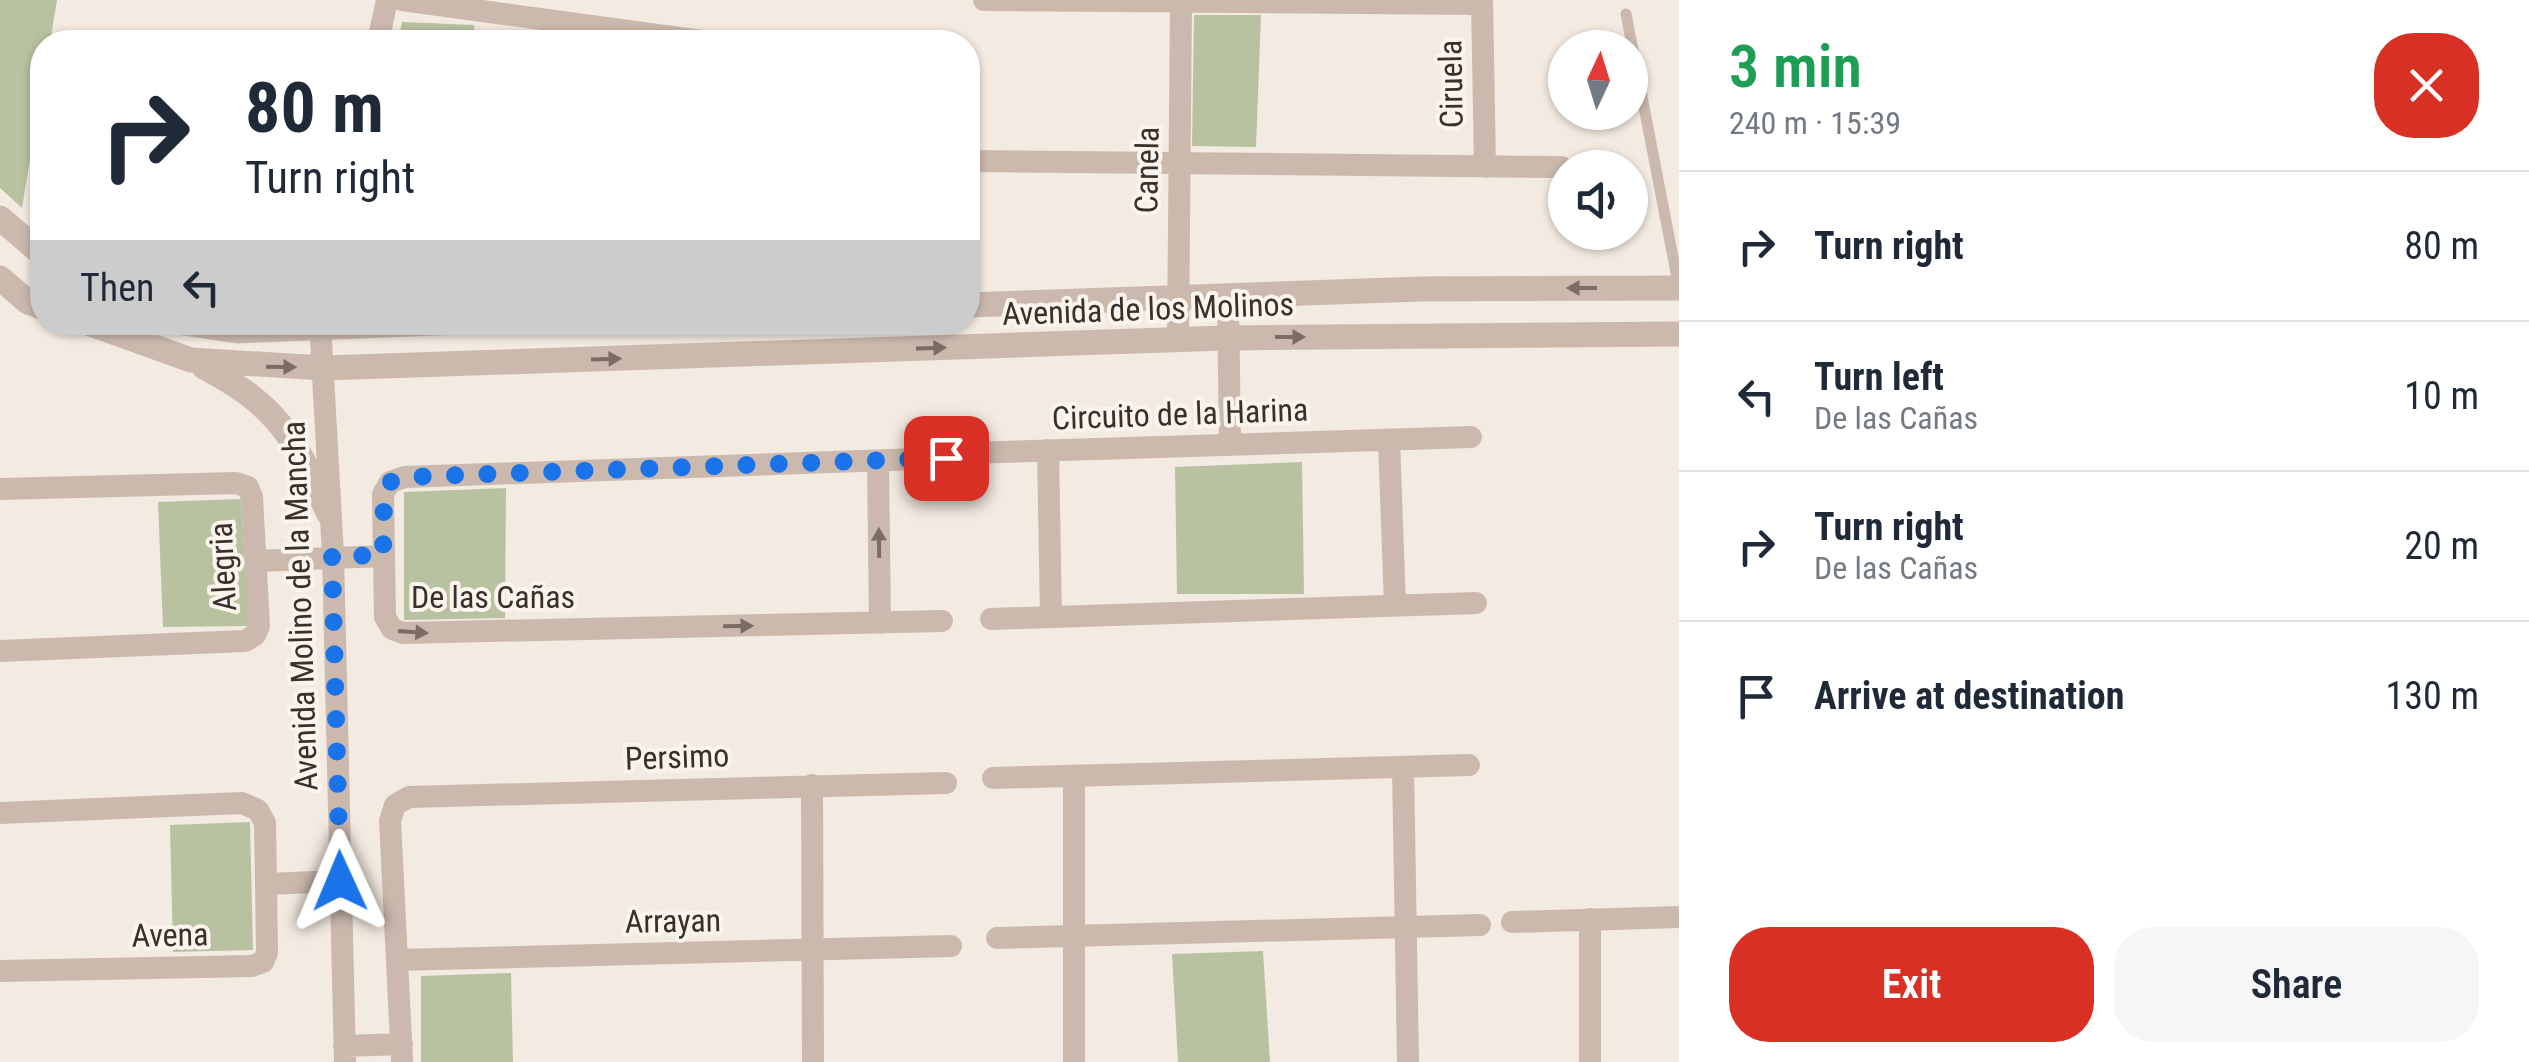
<!DOCTYPE html>
<html lang="en">
<head>
<meta charset="utf-8">
<style>
  body { margin:0; font-family:"Roboto Condensed",sans-serif; background:#f6f6f7; color:#1f2937; height:100vh; display:flex; flex-direction:column; font-size:38px; white-space:nowrap }
  * { box-sizing:border-box; margin:0 }
  p { font-size:32px; color:#747a83 }
  .icon { flex:none; width:55px; height:55px; fill:none; stroke:currentColor; stroke-width:2; stroke-linecap:round; stroke-linejoin:round }
  .map { position:relative; flex:1; overflow:hidden }
  .sheet { display:flex; flex-direction:column; background:#fff; width:850px }
  .sheet>* { flex:none }
  .top-card { position:absolute; left:30px; top:30px; width:950px; height:305px; border-radius:40px; box-shadow:0 2px 8px #0004; background:#fff; color:#1f2937; overflow:hidden }
  .needle { width:65px; rotate:4deg }
  .buttons { position:absolute; left:1548px; top:30px; display:grid; gap:20px }
  .buttons a { display:grid; place-items:center; width:100px; height:100px; border-radius:50%; background:#fff; box-shadow:0 2px 8px #0004; font-size:50px }
  .pin { position:absolute; display:grid; place-items:center; width:85px; height:85px; color:#fff; margin:-42px; border-radius:20px; box-shadow:0 5px 15px #0006 }
  .me { position:absolute; width:110px; margin:-55px; rotate:359deg; stroke-linejoin:round; filter:drop-shadow(0 0 8px #0008) }
  .turn { display:flex; align-items:center; gap:35px; height:210px; padding:0 50px; font-size:45px }
  .turn .icon { width:130px; height:130px; stroke-width:2.5 }
  .turn b { display:block; font-size:70px; line-height:85px }
  .then { display:flex; align-items:center; height:95px; padding:0 50px; background:#0003; gap:20px; font-size:38px }
  .round { display:grid; place-items:center; flex:none; width:105px; height:105px; border-radius:40px; background:#f6f6f7 }
  .head { display:flex; align-items:center; justify-content:space-between; height:170px; padding:0 50px }
  h1 { font-size:60px; font-weight:600; line-height:75px; color:#1e9e55 }
  .button { display:flex; gap:20px; margin-top:auto; padding:20px 50px }
  .button a { flex:1; height:115px; border-radius:40px; background:#d93025; color:#fff; font-size:40px; font-weight:600; line-height:115px; text-align:center }
  .button a+a { background:#f6f6f7; color:#1f2937 }
  ul { padding:0; list-style:none }
  li { display:flex; align-items:center; gap:30px; height:150px; padding:0 50px; border-top:2px solid #e0e1e3 }
  li div { flex:1 }
  li b { display:block; font-size:38px }
  li em { font-style:normal }
  main { display:flex; flex:1; min-height:0 }
  .map>svg:first-child { display:block }
  .green { fill:#b8c2a1 }
  .lines { fill:none; stroke-linecap:round; stroke-linejoin:round }
  .service { stroke:#cbb9ad; stroke-width:11 }
  .minor { stroke:#cbb9ad; stroke-width:22 }
  .tertiary { stroke:#cbb9ad; stroke-width:25 }
  .oneway { fill:#7b6d66 }
  .route { stroke:#1a73e8; stroke-width:18; stroke-dasharray:0 32.4 }
  .labels { text-anchor:middle; stroke-width:8; stroke-linejoin:round; paint-order:stroke }
  .street-label { font-size:32px; fill:#392f2b; stroke:#faf4ed }
</style>
</head>
<body>
<main>
<div class="map">
<svg width="1679" height="1062" viewBox="0 0 1679 1062">
  <rect width="100%" height="100%" fill="#f3eae1"/>
  <!-- green -->
  <path class="green" d="M0,0h57l-7,42h-8v43l-20,123 -22,-20z
    M1194,15h67l-5,132 -64,-1z
    M402,22l72,3 1,17h-77z
    M1302,462l2,132h-127l-2,-127z
    M506,488l-1,130 -101,2v-128z
    M241,499l8,127 -86,1 -5,-125z
    M250,822l3,128 -80,2 -3,-127z
    M1263,951l7,111h-92l-6,-108z
    M511,973l2,89h-92v-86z"/>
  <g class="lines">
    <!-- service -->
    <path class="service" d="M1626,14l53,274"/>
    <!-- minor -->
    <path class="minor" d="M402,0l307,42
      M984,0l498,4
      M1482,0l3,167
      M378,42l9,-42
      M968,161l593,6
      M1228,296l2,149
      M320,322l13,233 12,507
      M1178,340l3,-338
      M1389,440l6,165
      M1048,450l3,167
      M973,453l498,-16
      M878,462l2,161
      M0,489l236,-6 12,4 4,10 7,129 -4,9 -10,6 -245,10
      M257,561l126,-5
      M991,619l485,-16
      M942,621l-539,12 -11,-4 -7,-12 -2,-123 7,-12 15,-5 541,-19
      M1403,767l5,295
      M1074,776v286
      M993,778l476,-13
      M812,785l1,277
      M0,813l242,-10 16,7 7,13 1,61
      M1512,922l167,-5
      M997,938l483,-13
      M397,960l554,-14
      M0,971l252,-5 11,-4 4,-9 -1,-69 74,-3
      M344,1046l58,-2
      M402,1062l-12,-241 5,-16 14,-8 537,-14
      M1590,1062v-143"/>
    <!-- tertiary -->
    <path class="tertiary" d="M0,218l42,36
      M0,278l28,24 14,5
      M968,305l453,-16 258,-1
      M85,322l106,38 133,8 902,-30 453,-4
      M177,322l60,9 224,-9
      M204,367c77,41 89,70 125,147"/>
  </g>
  <!-- one-way arrows -->
  <defs><path id="oneway-solid" d="M-6-.8H1V-3.2L6.5 0L1 3.2V.8H-6Z" transform="scale(2.5)"/></defs>
  <g class="oneway">
    <use href="#oneway-solid" transform="translate(1582 288) rotate(180)"/>
    <use href="#oneway-solid" transform="translate(1290 337)"/>
    <use href="#oneway-solid" transform="translate(931 348) rotate(-2)"/>
    <use href="#oneway-solid" transform="translate(606 359) rotate(-2)"/>
    <use href="#oneway-solid" transform="translate(281 367) rotate(1)"/>
    <use href="#oneway-solid" transform="translate(879 543) rotate(-91)"/>
    <use href="#oneway-solid" transform="translate(738 626) rotate(-1)"/>
    <use href="#oneway-solid" transform="translate(413 632) rotate(4)"/>
  </g>
  <g class="lines">
    <!-- route -->
    <path class="route" d="M340,881l-8,-326 51,1 1,-62 6,-12 15,-5 541,-19"/>
  </g>
  <g class="labels">
    <!-- street labels -->
    <g class="street-label">
      <text transform="translate(1451 84) rotate(-91)" y="11">Ciruela</text>
      <text transform="translate(1147 170) rotate(-89)" y="11">Canela</text>
      <text transform="translate(1148 309) rotate(-2)" y="11">Avenida de los Molinos</text>
      <text transform="translate(1180 414) rotate(-2)" y="11">Circuito de la Harina</text>
      <text transform="translate(223 567) rotate(-93)" y="11">Alegria</text>
      <text x="493" y="608">De las Cañas</text>
      <text transform="translate(300 606) rotate(-92)" y="11">Avenida Molino de la Mancha</text>
      <text transform="translate(677 757) rotate(-2)" y="11">Persimo</text>
      <text transform="translate(673 921) rotate(-1)" y="11">Arrayan</text>
      <text transform="translate(170 935) rotate(-1)" y="11">Avena</text>
    </g>
  </g>
</svg>
<div class="buttons">
<a><svg class="needle" viewBox="-14 -14 28 28"><path d="M0-13l5 13h-10z" fill="#e53935"/><path d="M0 13l5-13h-10z" fill="#747a83"/></svg></a>
<a><svg class="icon" aria-label="sound" viewBox="0 0 24 24"><path d="M4 9h4l5-4v14l-5-4H4zM17 9q2 3 0 6"/></svg></a>
</div>
<div class="pin" style="left:946px;top:458px;background:#d93025"><svg class="icon" aria-label="arrive" viewBox="0 0 24 24"><path d="M6 21V4h12l-3 4 3 4H6"/></svg></div>
<svg class="me" style="left:340px;top:881px" viewBox="-20 -20 40 40"><path d="M0-17L14 15 0 8-14 15z" fill="#1a73e8" stroke="#fff" stroke-width="4"/></svg>
<div class="top-card">
<div class="turn"><svg class="icon" aria-label="right" viewBox="0 0 24 24"><path d="M7 20v-9h11M14 6l5 5-5 5"/></svg><div><b>80 m</b>Turn right</div></div>
<div class="then">Then<svg class="icon" aria-label="left" viewBox="0 0 24 24"><path d="M17 20v-9H6M10 6l-5 5 5 5"/></svg></div>
</div>
</div>
<section class="sheet">
<div class="head"><div><h1>3 min</h1><p>240 m · 15:39</p></div><a class="round" style="background:#d93025;color:#fff"><svg class="icon" aria-label="close" viewBox="0 0 24 24"><path d="M6 6l12 12M18 6L6 18"/></svg></a></div>
<ul>
<li><svg class="icon" aria-label="right" viewBox="0 0 24 24"><path d="M7 20v-9h11M14 6l5 5-5 5"/></svg><div><b>Turn right</b></div><em>80 m</em></li>
<li><svg class="icon" aria-label="left" viewBox="0 0 24 24"><path d="M17 20v-9H6M10 6l-5 5 5 5"/></svg><div><b>Turn left</b><p>De las Cañas</p></div><em>10 m</em></li>
<li><svg class="icon" aria-label="right" viewBox="0 0 24 24"><path d="M7 20v-9h11M14 6l5 5-5 5"/></svg><div><b>Turn right</b><p>De las Cañas</p></div><em>20 m</em></li>
<li><svg class="icon" aria-label="arrive" viewBox="0 0 24 24"><path d="M6 21V4h12l-3 4 3 4H6"/></svg><div><b>Arrive at destination</b></div><em>130 m</em></li>
</ul>
<div class="button"><a>Exit</a><a>Share</a></div>
</section>
</main>
</body>
</html>
